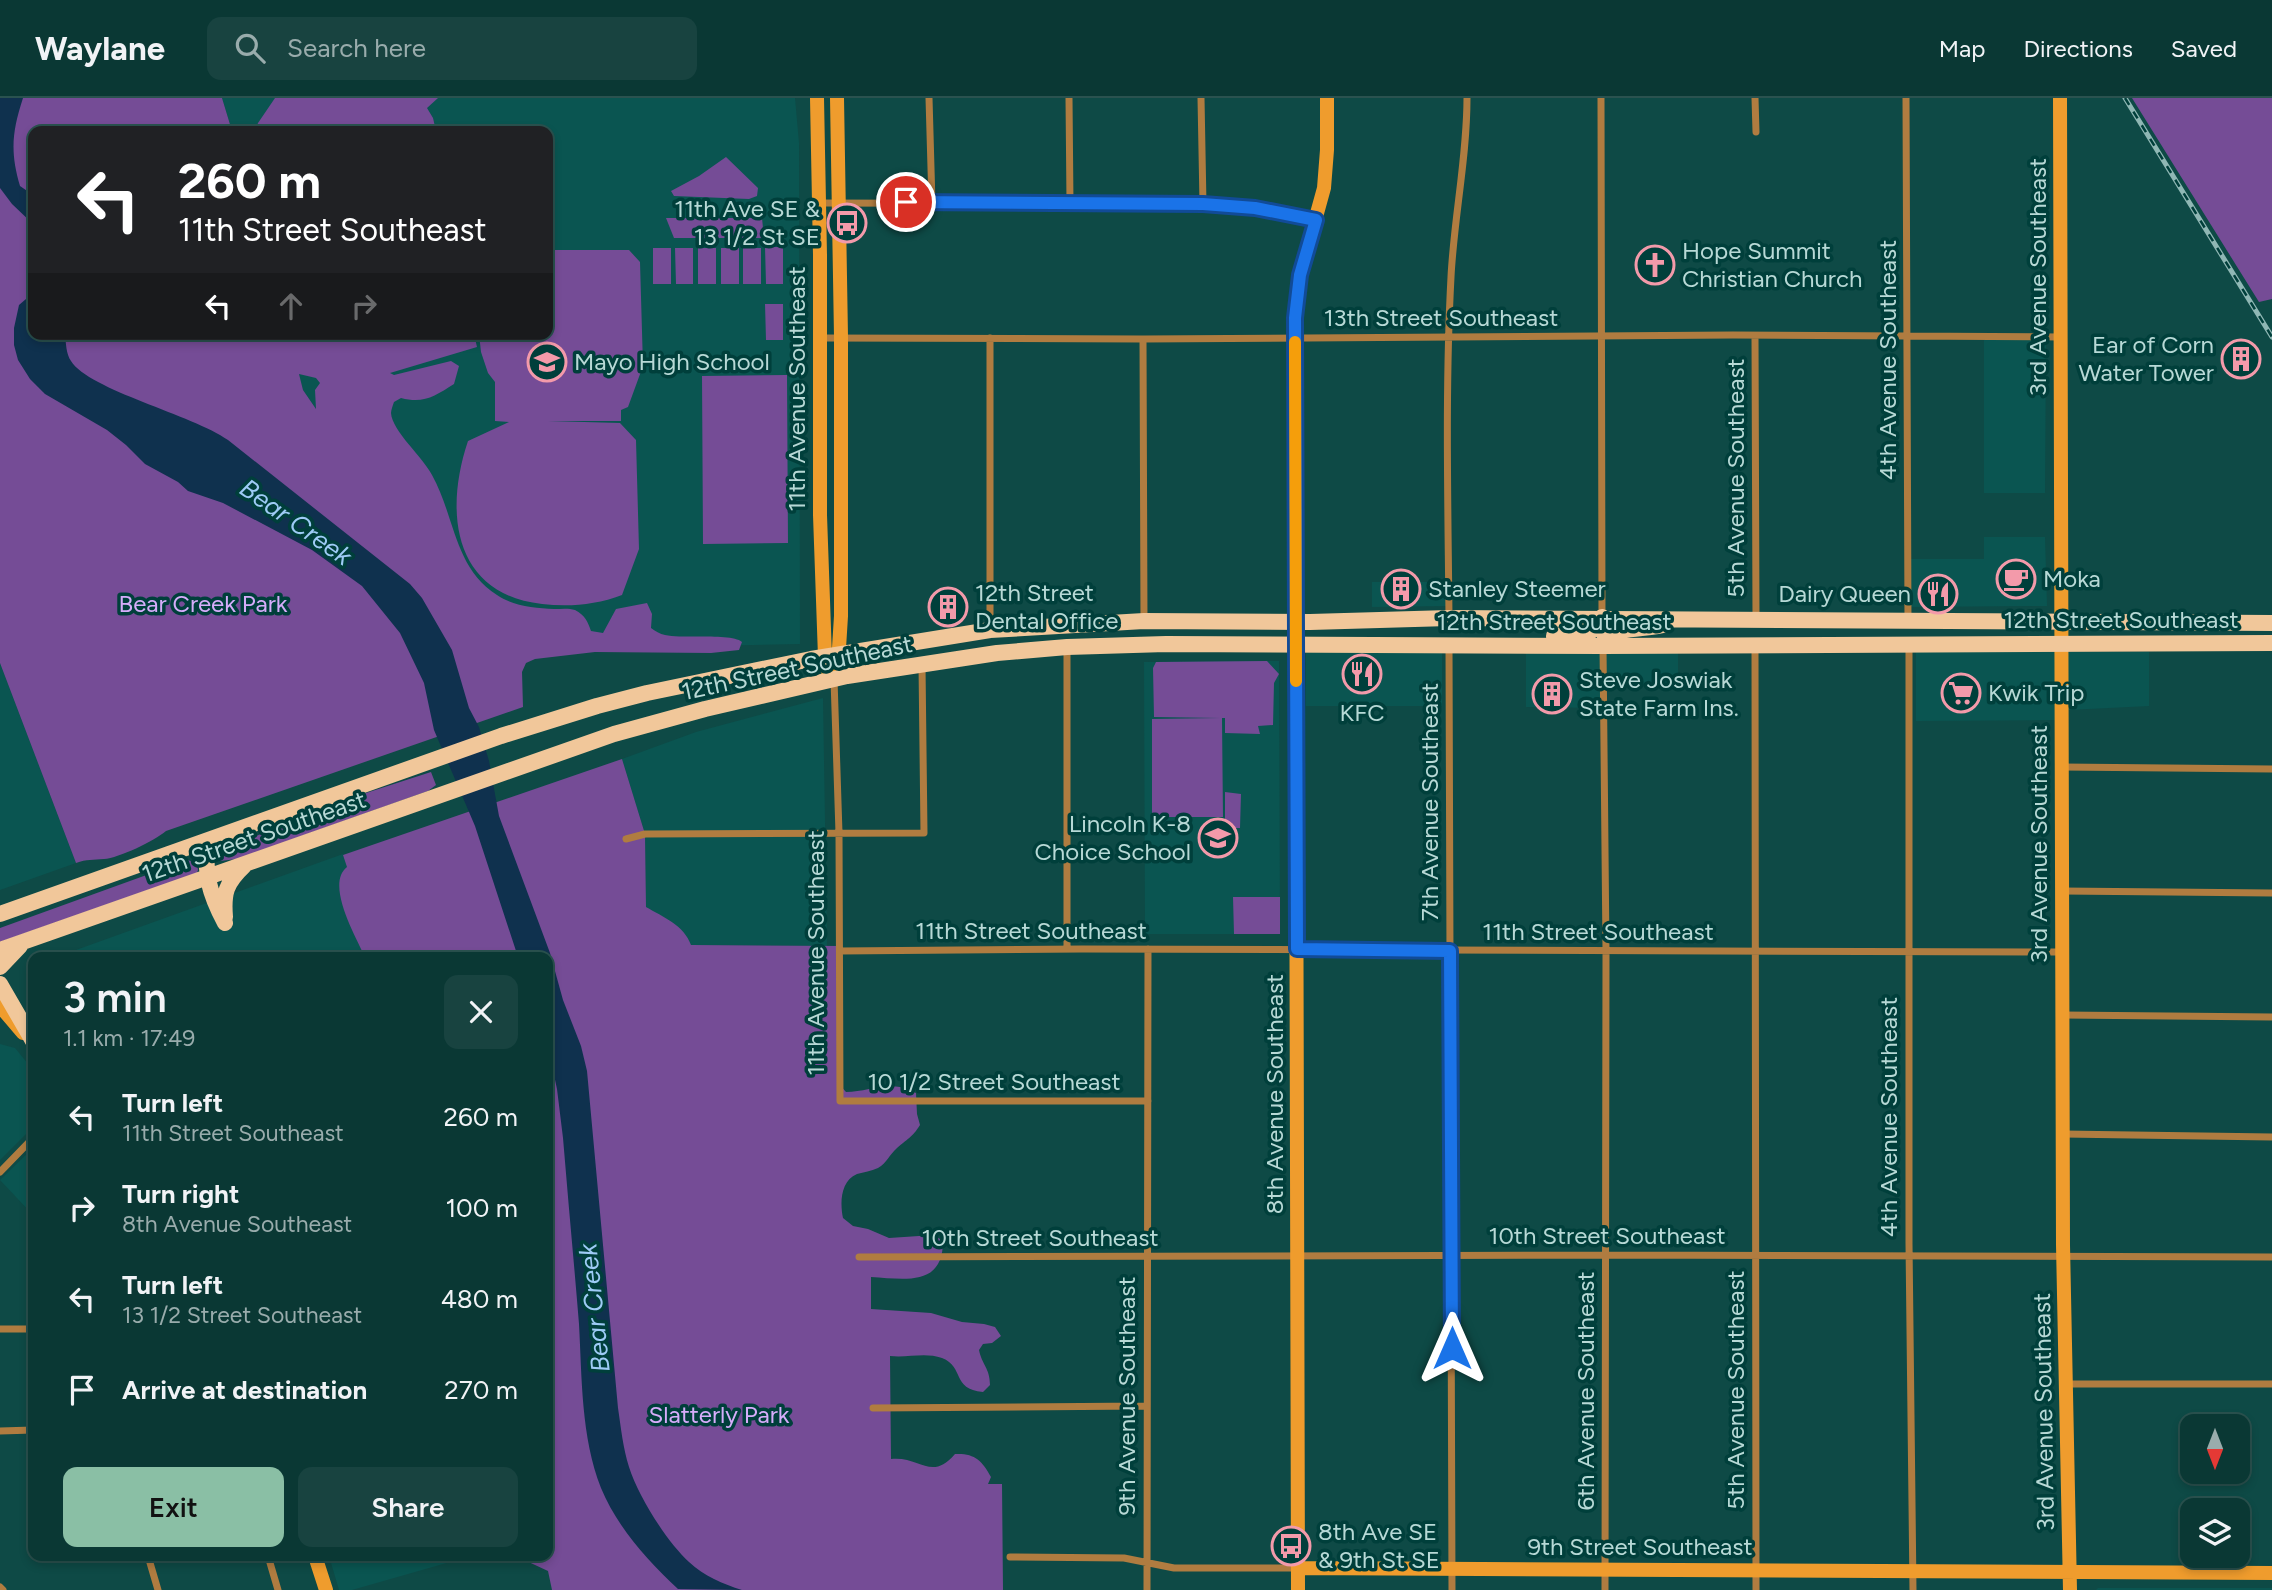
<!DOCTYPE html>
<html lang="en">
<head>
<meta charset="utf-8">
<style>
  body { margin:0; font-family:Figtree,sans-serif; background:#184340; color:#f1f3f6; height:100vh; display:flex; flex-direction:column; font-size:26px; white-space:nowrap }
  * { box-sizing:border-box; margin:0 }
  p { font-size:23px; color:#99acac }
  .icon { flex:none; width:38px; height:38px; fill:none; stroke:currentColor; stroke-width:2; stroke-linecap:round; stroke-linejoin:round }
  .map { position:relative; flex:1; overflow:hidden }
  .sheet { position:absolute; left:28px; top:854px; width:525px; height:609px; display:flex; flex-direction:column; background:#0a3834; border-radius:14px; box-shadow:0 4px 10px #0003,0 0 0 2px #2a524f }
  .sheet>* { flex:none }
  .guide { position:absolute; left:28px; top:28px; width:525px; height:214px; border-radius:14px; box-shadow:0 4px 10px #0003,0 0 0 2px #2a524f; background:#202124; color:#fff; overflow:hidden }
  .needle { width:46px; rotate:180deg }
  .tools { position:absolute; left:2180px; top:1316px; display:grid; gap:14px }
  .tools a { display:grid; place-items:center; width:70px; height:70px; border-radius:14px; background:#0a3834; box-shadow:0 4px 10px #0003,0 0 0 2px #2a524f; font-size:35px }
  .pin { position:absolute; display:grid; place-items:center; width:60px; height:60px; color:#fff; margin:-30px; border:4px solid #fff; border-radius:50%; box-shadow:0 2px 7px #0007 }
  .me { position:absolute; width:77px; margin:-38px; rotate:0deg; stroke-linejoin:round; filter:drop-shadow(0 0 5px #0008) }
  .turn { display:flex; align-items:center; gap:24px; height:147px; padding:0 35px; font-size:32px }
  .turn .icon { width:91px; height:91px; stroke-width:2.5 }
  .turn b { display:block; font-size:49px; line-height:60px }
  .lanes { display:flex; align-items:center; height:66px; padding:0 35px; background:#0003; justify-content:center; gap:35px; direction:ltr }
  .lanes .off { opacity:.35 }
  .round { display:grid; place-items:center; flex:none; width:74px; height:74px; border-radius:14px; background:#184340 }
  .summary { display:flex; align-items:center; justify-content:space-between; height:119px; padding:0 35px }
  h1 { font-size:42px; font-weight:600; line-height:52px }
  .action { display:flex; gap:14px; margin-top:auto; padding:14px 35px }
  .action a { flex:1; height:80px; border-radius:14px; background:#8abfa5; color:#111; font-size:28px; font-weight:600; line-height:80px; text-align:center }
  .action a+a { background:#184340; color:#f1f3f6 }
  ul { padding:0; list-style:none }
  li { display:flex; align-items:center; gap:21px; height:91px; padding:0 35px }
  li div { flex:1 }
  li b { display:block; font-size:26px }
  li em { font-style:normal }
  header { display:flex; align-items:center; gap:42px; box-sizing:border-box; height:98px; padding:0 35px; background:#0a3834; border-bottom:2px solid #2a524f }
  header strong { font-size:33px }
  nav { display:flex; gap:38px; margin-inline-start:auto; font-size:24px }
  .search { width:490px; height:63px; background:#184340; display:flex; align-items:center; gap:18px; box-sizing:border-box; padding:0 24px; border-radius:14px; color:#99acac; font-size:26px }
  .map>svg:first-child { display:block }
  .built { fill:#0a5551 }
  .green { fill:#754c96; fill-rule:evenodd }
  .water { fill:#0f314e }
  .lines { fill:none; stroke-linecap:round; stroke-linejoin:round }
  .street { stroke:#b07c40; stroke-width:7 }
  .secondary { stroke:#ef9c2d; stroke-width:14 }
  .primary { stroke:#f1c79a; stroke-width:16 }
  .rail-casing { stroke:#8fb7b4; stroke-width:5 }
  .rail { stroke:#003f3b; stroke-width:2.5; stroke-dasharray:8; stroke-linecap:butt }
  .route-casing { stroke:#114b97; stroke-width:18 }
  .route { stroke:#1a73e8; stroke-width:12 }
  .slow { stroke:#f59e0b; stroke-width:12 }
  .labels { text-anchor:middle; stroke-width:7; stroke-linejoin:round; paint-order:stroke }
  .poi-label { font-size:24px; fill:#b7d9d6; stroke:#003f3b; text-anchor:start }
  .street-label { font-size:24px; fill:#b7d9d6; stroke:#003f3b }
  .park-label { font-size:24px; fill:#d6adfb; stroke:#003f3b }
  .water-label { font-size:26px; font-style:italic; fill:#9ecbf6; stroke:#003f3b }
</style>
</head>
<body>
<header>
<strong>Waylane</strong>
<div class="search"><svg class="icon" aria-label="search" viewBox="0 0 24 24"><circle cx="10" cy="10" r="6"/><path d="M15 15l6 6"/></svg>Search here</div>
<nav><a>Map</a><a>Directions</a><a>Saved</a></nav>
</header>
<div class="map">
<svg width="2272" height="1492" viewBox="0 0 2272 1492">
  <rect width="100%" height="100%" fill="#0e4a46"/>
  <!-- built -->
  <path class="built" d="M222,0h573l4,45 1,501 -317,7 -180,-261 -15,-56h260v-203h-316z
    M1984,239h62l-1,156h-61z
    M1984,439h61l2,69 -139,1v-48h76z
    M1372,484h77v24l-77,1z
    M1306,552h136v56h-136z
    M2055,552v70l-139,1v-70z
    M1526,553l152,1v33h-74v23l-78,-1z
    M2068,554h81v54l-81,4z
    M1279,563l1,273h-135l-1,-272z
    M0,565l76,200 -76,27z
    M823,600l4,248 -136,-1 -45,-38 -1,-73 -23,-75 74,-27z
    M343,756l36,103h-310l7,-7z
    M0,946l15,4 18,22v57l-33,33z
    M33,1050v67l-33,-35z
    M329,1458h142l-119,34h-13z
    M2098,1490h174v2h-176z"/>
  <!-- green -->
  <path class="green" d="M0,0h222l10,33h-199v203h441l3,13 -87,26 4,2 57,-14 8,5 -5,18c-19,12 -30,20 -53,14l-7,4c-1,3 -3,8 -3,11 1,18 32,44 41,62 23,41 22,93 65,120 16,11 38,13 57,14 7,0 15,-1 21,1 10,5 13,12 16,21l12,2 13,-24 31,-6 5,11 -1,14c4,3 9,6 14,7 19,4 66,-2 77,7l-3,8 -28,3 -116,-1 -60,7 -9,4 -4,9 1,35 -357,124c-12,10 -47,27 -62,28 -11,1 -17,0 -28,4l-76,-200zM299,276l17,4 4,5 -5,7 1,19 -13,-19z
    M275,0h163l-11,10 6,10 3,13h-181l3,-8z
    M2132,0h140v201l-13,3z
    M726,59l32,31 -1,8 -8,3 -75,-3 -3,-5 28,-15z
    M666,120h96l2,20h-90z
    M765,149h18v37h-17z
    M653,150h18v36h-18z
    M675,150h18v36h-17z
    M698,150h18v36h-18z
    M721,150h18v36h-18z
    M743,150h18v36h-18z
    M548,152h81l11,12 3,104 -15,41 -7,3v11h-73l72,2 16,17 3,109 -17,46c-26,10 -53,12 -80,9 -89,-10 -98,-92 -74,-163l41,-19 -14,-1v-39l-7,-9 -7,-21 -2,-18h69z
    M765,206h18v36h-17z
    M787,277l1,168 -85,1 -1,-168z
    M1267,563l12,13 -5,9 -1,42 -15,1 2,8 -35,-1v-15h-3l1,99h-71v-98l68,-1 -66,-1 -1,-49 3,-6z
    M622,661l23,75 1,73c17,10 38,18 45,38l149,1 -1,138 7,8c18,0 36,-8 54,-5 5,1 11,4 16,6l1,21 3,11c-8,13 -13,14 -23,23 -8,7 -10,15 -19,20 -7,3 -14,4 -21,6 -17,7 -17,30 -14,44l10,8 15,3 21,9 45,-3 9,6c0,46 -38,38 -72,36v32l60,4 31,9 22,2 11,3 6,9 -9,7 -9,1 -4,6c3,15 11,18 11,35l-7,7c-32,-3 -18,-25 -41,-34 -17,-6 -34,0 -52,-2l1,103c30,-3 40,23 64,-5 19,-1 27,6 36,23l-3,7h14l1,106h-451l-4,-19 -28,-13 -1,-2h29v-599h-183c-9,-20 -40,-73 -18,-90l-4,-12z
    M431,674l5,13 -8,6 -191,68 -17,2 13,-16 133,-52z
    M1225,694l16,2 -1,34h-11l-1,-4h-3z
    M188,762l9,4 1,6 -1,3 -197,69v-14z
    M1233,799h47v37h-46z"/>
  <!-- water -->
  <path class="water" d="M0,0h23c-11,34 -13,54 -3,88l13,9v29l-21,-20 -12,-16z
    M33,195v41h32c1,9 1,20 6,27 18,29 122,54 157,79l182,144 12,14 30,52 17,58 10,19 10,34 10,55 51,137 13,47 18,46 6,25 31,337c3,20 5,40 11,59 9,29 38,75 60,95 15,14 34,22 53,28l-64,-1c-30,-28 -61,-62 -77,-101 -20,-51 -19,-110 -22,-164 -5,-62 -11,-124 -16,-186l-6,-49 -9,-42v-90h-30l-43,-131 -41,-96 -10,-47 -24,-50 -38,-47 -50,-36 -89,-47 -35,-12 -10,-9 -33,-18 -19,-19 -19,-15 -62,-36 -15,-15 -12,-19 -4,-15v-17l5,-23z"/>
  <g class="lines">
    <!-- street -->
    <path class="street" d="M929,0l3,105
      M1069,0l1,105
      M1201,0l2,106
      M1601,0l1,519
      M1755,0l1,34
      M1906,0l2,523
      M819,105l384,1 52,4 60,12
      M1755,238l1,283
      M820,240l323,1 590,-4 328,2
      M990,240v292
      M1143,241l1,281
      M1449,519c-1,-113 -4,-227 2,-340 3,-60 16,-119 16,-179
      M1755,547l1,945
      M1909,547v598l4,347
      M1449,548l3,944
      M1603,548l3,305 -1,639
      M834,581l5,154 1,268h308
      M2062,669l210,2
      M626,741l19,-5 279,-1 -2,-168
      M2063,793l209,2
      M1067,851v-302
      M840,853l242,-2 980,3
      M2063,917l209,2
      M2063,1036l209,3
      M0,1074l33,-34
      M859,1159l746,-2 667,2
      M0,1231h33
      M2066,1286h206
      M873,1310l273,-2
      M0,1333l33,-1
      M148,1458l10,34
      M268,1458l10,34
      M1010,1459l114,1 50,10h124
      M0,1489l3,3
      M1147,1492l1,-641"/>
    <!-- secondary -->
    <path class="secondary" d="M817,0l3,157v260l5,142 3,14 6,8
      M2060,0l3,1147 7,345
      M834,581l4,-15 3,-48v-279l-4,-239
      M0,908l23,27
      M315,1458l11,34
      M1298,1470l974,5
      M1298,1492l-3,-1272 5,-43 24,-87 3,-38v-52"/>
    <!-- primary -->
    <path class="primary" d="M1554,538l34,-3 13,-8 1,-8
      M1603,548l2,-8c13,-12 44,-8 62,-14
      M206,743c0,36 2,50 19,82
      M0,816l501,-178 96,-30 50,-13 164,-34 179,-29 154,-9 166,1 139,-4 823,5
      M225,819c-2,-24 1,-34 19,-51
      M0,852l614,-216 91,-25 142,-33 150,-23 70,-6 99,-3 437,2 669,-3
      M0,869l20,-21
      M0,886l33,57"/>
    <defs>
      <path id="rail" d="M2125,0l147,239"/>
    </defs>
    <!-- rail casing -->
    <use href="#rail" class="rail-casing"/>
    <!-- rail -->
    <use href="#rail" class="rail"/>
  </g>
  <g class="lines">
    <defs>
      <path id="route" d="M906,104l297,2 52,4 61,12 -16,55 -5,43 2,631 153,2 2,397"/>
    </defs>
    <!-- route casing -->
    <use href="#route" class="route-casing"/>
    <!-- route -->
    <use href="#route" class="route"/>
    <!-- slow -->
    <path class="slow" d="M1295,244l1,339"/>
  </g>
  <!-- icons -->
  <defs>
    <symbol id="bus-ring" viewBox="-11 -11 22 22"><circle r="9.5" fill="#003f3b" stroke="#f39aaa" stroke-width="1.5"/><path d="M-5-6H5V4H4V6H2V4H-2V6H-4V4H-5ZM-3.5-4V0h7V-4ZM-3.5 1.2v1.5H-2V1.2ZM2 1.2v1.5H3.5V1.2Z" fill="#f39aaa"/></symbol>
    <symbol id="church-ring" viewBox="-11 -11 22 22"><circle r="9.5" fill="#003f3b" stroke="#f39aaa" stroke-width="1.5"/><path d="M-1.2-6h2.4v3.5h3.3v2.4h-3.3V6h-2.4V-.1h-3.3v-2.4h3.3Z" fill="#f39aaa"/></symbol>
    <symbol id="building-ring" viewBox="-11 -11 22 22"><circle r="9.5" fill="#003f3b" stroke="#f39aaa" stroke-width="1.5"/><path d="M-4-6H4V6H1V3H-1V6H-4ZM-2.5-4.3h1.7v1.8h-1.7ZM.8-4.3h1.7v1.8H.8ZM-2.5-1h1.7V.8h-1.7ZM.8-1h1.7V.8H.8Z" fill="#f39aaa"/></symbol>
    <symbol id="school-ring" viewBox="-11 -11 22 22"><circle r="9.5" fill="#003f3b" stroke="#f39aaa" stroke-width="1.5"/><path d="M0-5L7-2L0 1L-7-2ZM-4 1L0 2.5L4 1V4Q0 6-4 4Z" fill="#f39aaa"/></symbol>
    <symbol id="cafe-ring" viewBox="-11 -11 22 22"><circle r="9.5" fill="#003f3b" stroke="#f39aaa" stroke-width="1.5"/><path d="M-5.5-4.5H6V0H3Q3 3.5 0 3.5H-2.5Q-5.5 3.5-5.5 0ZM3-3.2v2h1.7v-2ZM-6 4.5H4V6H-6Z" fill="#f39aaa"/></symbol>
    <symbol id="restaurant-ring" viewBox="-11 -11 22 22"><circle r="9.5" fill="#003f3b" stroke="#f39aaa" stroke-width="1.5"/><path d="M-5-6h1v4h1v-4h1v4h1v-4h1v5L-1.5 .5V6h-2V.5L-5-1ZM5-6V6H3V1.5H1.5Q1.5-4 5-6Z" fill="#f39aaa"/></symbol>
    <symbol id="supermarket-ring" viewBox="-11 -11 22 22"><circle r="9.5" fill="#003f3b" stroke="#f39aaa" stroke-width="1.5"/><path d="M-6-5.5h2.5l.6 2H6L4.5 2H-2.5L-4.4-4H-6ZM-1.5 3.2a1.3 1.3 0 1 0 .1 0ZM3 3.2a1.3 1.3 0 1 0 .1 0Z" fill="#f39aaa"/></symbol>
  </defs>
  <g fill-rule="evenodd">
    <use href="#bus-ring" x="825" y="103" width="44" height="44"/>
    <use href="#church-ring" x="1633" y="145" width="44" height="44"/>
    <use href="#building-ring" x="2219" y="239" width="44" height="44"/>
    <use href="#school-ring" x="525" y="242" width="44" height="44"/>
    <use href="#cafe-ring" x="1994" y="459" width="44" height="44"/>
    <use href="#building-ring" x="1379" y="469" width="44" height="44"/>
    <use href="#restaurant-ring" x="1916" y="474" width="44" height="44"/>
    <use href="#building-ring" x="926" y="487" width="44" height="44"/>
    <use href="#restaurant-ring" x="1340" y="554" width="44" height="44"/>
    <use href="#supermarket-ring" x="1939" y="573" width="44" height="44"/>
    <use href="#building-ring" x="1530" y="574" width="44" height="44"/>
    <use href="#school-ring" x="1196" y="718" width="44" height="44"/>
    <use href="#bus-ring" x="1269" y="1426" width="44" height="44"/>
  </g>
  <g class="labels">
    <!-- poi labels -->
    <g class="poi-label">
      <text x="820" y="119" text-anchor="end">11th Ave SE &amp;<tspan x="820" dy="28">13 1/2 St SE</tspan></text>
      <text x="1682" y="161">Hope Summit<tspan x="1682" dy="28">Christian Church</tspan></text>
      <text x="2214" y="255" text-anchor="end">Ear of Corn<tspan x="2214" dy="28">Water Tower</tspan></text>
      <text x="574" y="272">Mayo High School</text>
      <text x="2043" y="489">Moka</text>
      <text x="1428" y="499">Stanley Steemer</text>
      <text x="975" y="503">12th Street<tspan x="975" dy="28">Dental Office</tspan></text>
      <text x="1911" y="504" text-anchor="end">Dairy Queen</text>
      <text x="1579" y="590">Steve Joswiak<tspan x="1579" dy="28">State Farm Ins.</tspan></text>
      <text x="1988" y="603">Kwik Trip</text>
      <text x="1362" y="623" text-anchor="middle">KFC</text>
      <text x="1191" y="734" text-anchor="end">Lincoln K-8<tspan x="1191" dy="28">Choice School</tspan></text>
      <text x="1318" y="1442">8th Ave SE<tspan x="1318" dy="28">&amp; 9th St SE</tspan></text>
    </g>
    <!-- street labels -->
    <g class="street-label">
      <text transform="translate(2038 179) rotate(-90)" y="8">3rd Avenue Southeast</text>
      <text x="1441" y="228">13th Street Southeast</text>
      <text transform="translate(1888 262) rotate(-90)" y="8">4th Avenue Southeast</text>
      <text transform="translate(797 291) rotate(-90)" y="8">11th Avenue Southeast</text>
      <text transform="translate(1736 380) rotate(-90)" y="8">5th Avenue Southeast</text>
      <text x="2121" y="530">12th Street Southeast</text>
      <text x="1554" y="532">12th Street Southeast</text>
      <text transform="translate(797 570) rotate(-12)" y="8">12th Street Southeast</text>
      <text transform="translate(1430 704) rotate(-90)" y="8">7th Avenue Southeast</text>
      <text transform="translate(254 739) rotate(-19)" y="8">12th Street Southeast</text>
      <text transform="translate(2039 746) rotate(-90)" y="8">3rd Avenue Southeast</text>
      <text x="1031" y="841">11th Street Southeast</text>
      <text x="1598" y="842">11th Street Southeast</text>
      <text transform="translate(816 855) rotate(-90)" y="8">11th Avenue Southeast</text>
      <text x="994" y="992">10 1/2 Street Southeast</text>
      <text transform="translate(1275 996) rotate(-90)" y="8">8th Avenue Southeast</text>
      <text transform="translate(1889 1019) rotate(-90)" y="8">4th Avenue Southeast</text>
      <text x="1607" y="1146">10th Street Southeast</text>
      <text x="1040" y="1148">10th Street Southeast</text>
      <text transform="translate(1736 1292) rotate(-90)" y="8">5th Avenue Southeast</text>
      <text transform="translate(1586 1293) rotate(-90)" y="8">6th Avenue Southeast</text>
      <text transform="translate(1127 1298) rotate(-90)" y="8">9th Avenue Southeast</text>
      <text transform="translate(2044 1314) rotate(-91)" y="8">3rd Avenue Southeast</text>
      <text x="1640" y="1457">9th Street Southeast</text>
    </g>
    <!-- park labels -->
    <g class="park-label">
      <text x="203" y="514">Bear Creek Park</text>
      <text x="719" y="1325">Slatterly Park</text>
    </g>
    <!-- water labels -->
    <g class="water-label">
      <text transform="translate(296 424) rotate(35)" y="9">Bear Creek</text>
      <text transform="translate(594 1210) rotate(-96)" y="9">Bear Creek</text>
    </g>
  </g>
</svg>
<div class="tools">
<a><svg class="needle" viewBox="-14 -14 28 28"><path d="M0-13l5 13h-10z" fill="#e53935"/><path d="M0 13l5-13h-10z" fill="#99acac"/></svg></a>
<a><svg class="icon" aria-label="layers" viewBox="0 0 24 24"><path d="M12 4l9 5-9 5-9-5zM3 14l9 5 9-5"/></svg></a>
</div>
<div class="pin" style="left:906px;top:104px;background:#d93025"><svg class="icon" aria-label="arrive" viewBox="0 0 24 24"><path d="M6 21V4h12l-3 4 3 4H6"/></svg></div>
<svg class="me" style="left:1452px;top:1250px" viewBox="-20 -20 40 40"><path d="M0-17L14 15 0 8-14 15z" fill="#1a73e8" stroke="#fff" stroke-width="4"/></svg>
<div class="guide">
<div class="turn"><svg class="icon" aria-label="left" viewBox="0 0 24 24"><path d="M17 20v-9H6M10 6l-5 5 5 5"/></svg><div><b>260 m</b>11th Street Southeast</div></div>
<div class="lanes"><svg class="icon" aria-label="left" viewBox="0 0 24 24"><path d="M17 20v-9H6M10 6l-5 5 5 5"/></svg><svg class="icon off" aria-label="ahead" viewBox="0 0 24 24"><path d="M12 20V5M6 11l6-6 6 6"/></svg><svg class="icon off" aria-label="right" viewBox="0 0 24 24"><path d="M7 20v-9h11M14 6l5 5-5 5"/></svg></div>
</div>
<section class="sheet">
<div class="summary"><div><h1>3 min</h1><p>1.1 km · 17:49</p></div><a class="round"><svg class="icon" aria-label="close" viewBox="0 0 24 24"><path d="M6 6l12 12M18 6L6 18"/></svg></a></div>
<ul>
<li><svg class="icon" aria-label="left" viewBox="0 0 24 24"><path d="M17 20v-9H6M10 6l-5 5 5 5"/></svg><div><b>Turn left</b><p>11th Street Southeast</p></div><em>260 m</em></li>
<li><svg class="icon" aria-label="right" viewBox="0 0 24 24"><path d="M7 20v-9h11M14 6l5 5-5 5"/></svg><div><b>Turn right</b><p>8th Avenue Southeast</p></div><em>100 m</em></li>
<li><svg class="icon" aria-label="left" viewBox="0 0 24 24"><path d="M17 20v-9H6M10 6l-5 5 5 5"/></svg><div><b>Turn left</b><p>13 1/2 Street Southeast</p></div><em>480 m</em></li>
<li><svg class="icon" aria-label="arrive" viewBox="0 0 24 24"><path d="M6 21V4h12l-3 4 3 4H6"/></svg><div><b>Arrive at destination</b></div><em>270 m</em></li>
</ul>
<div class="action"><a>Exit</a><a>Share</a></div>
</section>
</div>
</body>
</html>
